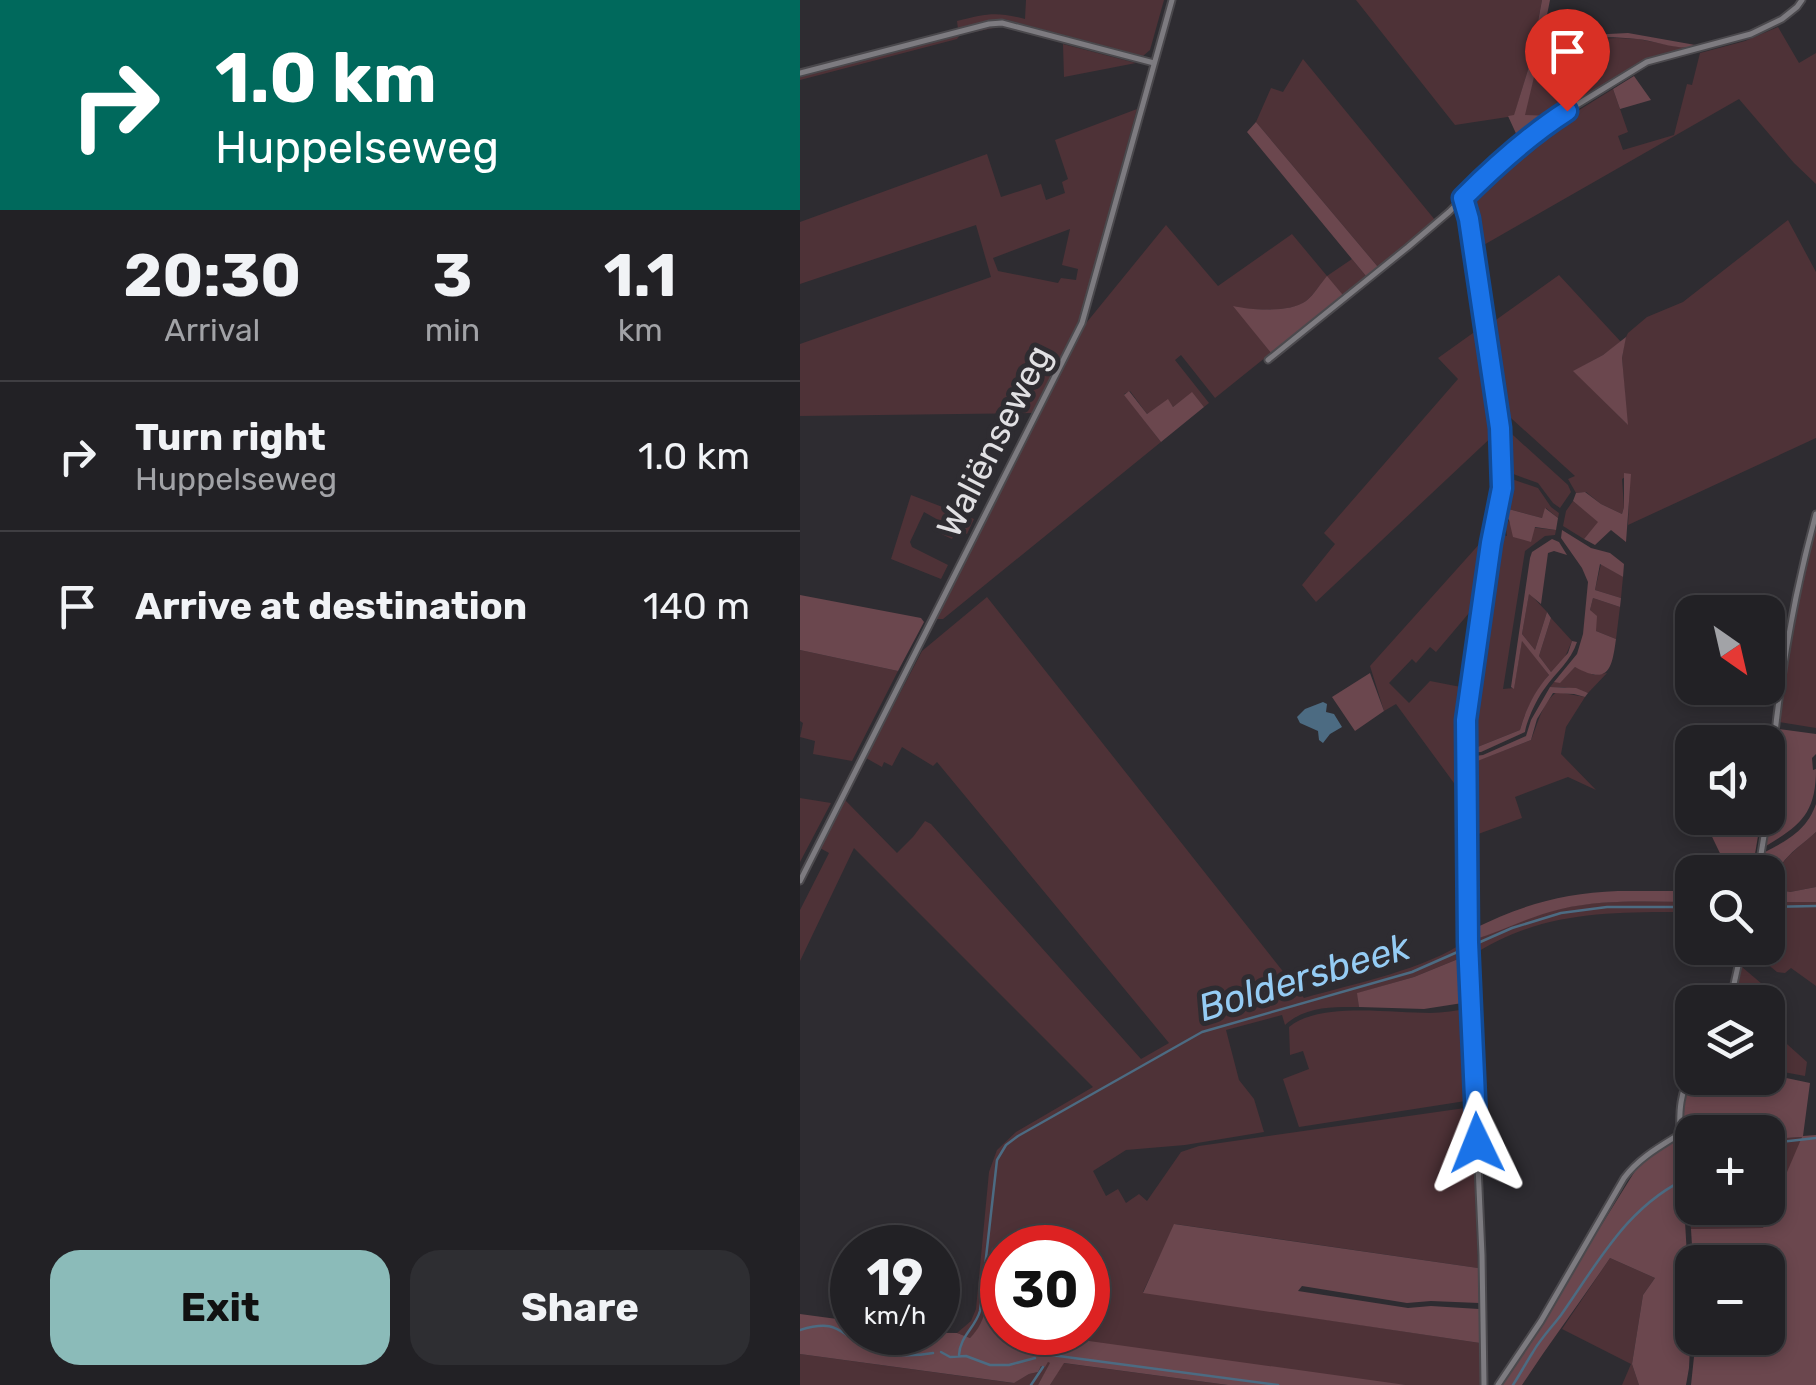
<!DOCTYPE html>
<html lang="en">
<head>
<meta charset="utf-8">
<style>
  body { margin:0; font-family:Rubik,sans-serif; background:#2e2e32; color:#f1f3f6; height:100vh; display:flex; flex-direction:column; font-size:38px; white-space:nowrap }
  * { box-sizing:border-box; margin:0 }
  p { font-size:32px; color:#a2a3a7 }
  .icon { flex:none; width:55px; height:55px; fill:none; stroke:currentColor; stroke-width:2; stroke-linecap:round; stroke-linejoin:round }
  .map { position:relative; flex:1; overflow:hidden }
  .drawer { display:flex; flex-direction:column; background:#222125; width:800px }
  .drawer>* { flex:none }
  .guide { background:#00695c; color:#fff; overflow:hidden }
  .needle { width:65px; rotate:146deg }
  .controls { position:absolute; left:875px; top:595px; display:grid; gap:20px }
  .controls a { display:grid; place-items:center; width:110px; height:110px; border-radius:20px; background:#222125; box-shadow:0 5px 15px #0003,0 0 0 2px #3f3e42; font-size:50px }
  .speed { position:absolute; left:30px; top:1225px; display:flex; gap:20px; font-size:50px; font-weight:700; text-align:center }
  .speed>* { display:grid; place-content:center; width:130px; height:130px; border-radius:50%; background:#222125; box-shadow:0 5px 15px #0003,0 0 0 2px #3f3e42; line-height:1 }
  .speed small { font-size:25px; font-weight:400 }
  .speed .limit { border:15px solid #d22; background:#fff; color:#111 }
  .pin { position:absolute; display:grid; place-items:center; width:85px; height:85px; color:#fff; margin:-102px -42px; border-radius:50% 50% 50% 0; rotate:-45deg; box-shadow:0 0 10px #0007 }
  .pin .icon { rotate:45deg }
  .me { position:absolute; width:110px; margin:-55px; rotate:358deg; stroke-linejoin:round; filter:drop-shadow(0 0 8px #0008) }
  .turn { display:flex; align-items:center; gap:35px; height:210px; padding:0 50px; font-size:45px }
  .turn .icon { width:130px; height:130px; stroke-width:2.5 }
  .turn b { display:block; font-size:70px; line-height:85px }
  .eta { display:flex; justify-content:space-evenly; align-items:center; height:170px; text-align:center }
  .eta b { font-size:60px; font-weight:700; line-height:70px }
  .cta { display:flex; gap:20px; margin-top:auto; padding:20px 50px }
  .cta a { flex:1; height:115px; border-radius:30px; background:#8bbbb9; color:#111; font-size:40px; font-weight:700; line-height:115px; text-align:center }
  .cta a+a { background:#2e2e32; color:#f1f3f6 }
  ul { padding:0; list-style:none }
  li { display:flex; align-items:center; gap:30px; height:150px; padding:0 50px; border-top:2px solid #3f3e42 }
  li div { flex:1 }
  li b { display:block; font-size:38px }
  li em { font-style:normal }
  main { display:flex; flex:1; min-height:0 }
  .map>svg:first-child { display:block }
  .green { fill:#4e3237; fill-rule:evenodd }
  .forest { fill:#6b474e }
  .water { fill:#4c6b82 }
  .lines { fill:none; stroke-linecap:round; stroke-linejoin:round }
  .stream { stroke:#4c6b82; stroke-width:2.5 }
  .street-casing { stroke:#4b494d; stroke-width:9 }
  .street { stroke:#7d7b80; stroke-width:5 }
  .route-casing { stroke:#114b97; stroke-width:25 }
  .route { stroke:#1a73e8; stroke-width:18 }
  .labels { text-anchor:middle; stroke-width:10; stroke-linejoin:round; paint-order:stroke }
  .street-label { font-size:35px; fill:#e1e0e3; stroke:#2e2c31 }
  .water-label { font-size:38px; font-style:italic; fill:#95ccf4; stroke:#2e2c31 }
</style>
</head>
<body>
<main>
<section class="drawer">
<div class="guide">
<div class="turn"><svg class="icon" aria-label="right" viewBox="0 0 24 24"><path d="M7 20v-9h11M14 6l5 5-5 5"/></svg><div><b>1.0 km</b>Huppelseweg</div></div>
</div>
<div class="eta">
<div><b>20:30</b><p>Arrival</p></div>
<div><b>3</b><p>min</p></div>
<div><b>1.1</b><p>km</p></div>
</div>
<ul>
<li><svg class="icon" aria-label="right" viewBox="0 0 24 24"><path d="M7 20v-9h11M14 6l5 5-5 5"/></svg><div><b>Turn right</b><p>Huppelseweg</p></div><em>1.0 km</em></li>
<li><svg class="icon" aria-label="arrive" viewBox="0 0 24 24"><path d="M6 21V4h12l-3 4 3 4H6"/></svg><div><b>Arrive at destination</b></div><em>140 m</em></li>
</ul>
<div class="cta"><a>Exit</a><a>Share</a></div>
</section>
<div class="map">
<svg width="1016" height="1385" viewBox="0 0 1016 1385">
  <rect width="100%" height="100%" fill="#2e2c31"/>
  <!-- green -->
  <path class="green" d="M226,0h138l-14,50 -7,6 -139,-37 -46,10 -1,-8c29,-7 38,-10 68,-2z
    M556,0h186l-11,60 -17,56 -59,9z
    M192,25l11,1 -43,9 -3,4 -157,41v-5z
    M978,27l21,36 17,-10v131l-22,-21 -55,-64 -264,151 -5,-53 64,-59 79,-49 15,43 -10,4 5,14 51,-15 13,-51 5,1 8,-32 45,-12z
    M817,38l21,1 52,10 -41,11 -96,56h-29l16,-64 4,-7 10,-4z
    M263,44l73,19 -72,14z
    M503,59l132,161 -57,47 -122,-145 15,-34 12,4z
    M337,109l-58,212 -47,92 -232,3v-72l191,-67 -15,-52 -176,59v-62l187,-68 14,43 40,-13 5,16 19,-7 -3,-11 6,-3 -13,-39zM270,229l-8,36 16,4 -2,11 -15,-2 -3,5 -60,-12 -5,-13z
    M988,220l28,52v166l-188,87 2,-51 -8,5 2,28 -2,7 -21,-10 -15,-12 -10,1 -8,-14 7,-3 -74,-67 -15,-82 73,-52 62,67 -18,13 -29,16 53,53 -5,-66 3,-19 3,-6 19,-16 36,-15z
    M366,225l52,61 74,-52 35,42 25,-17 14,17 -23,19 -16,-18c-7,7 -13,18 -21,24 -16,12 -53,9 -71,6l36,46 -56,45 -34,-43 -6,5 34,43 -5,4 -12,-14 -19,14 -5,-7 -21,14 -17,-23 -6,3 37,48 -218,177h-7l151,-297z
    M680,328l17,104 -181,170 -14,-17 33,-41 -11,-11 134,-154 -20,-21z
    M703,426l65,59 3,7 -11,16 -7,-5 -15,-20 -33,-12z
    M706,477l32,11 13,19 8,6 -1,5 -12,-10 -4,10 -41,-11z
    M111,495l63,24 -7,15 -10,-5 -5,10 -17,-8 5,-10 -16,-9 -14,30 2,5 36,18 -7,14 -50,-20z
    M773,501l26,21 -15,17 -21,-13 3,-15z
    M701,510l10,15 45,5 -1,5 -10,1 -20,15 -22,138 11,-1 8,-48 27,35c-13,15 -24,36 -29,55l-45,18 3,-53 -7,-2 26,-160 10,3 -2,-13 -5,-8z
    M1016,519v209l-37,-6 18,-118z
    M691,531l-11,69 -44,52 -6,-5 -14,16 -4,-4 -23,24 20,20 21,-22 36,7 -5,61 1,45 -66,-90 -12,7 -14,-45z
    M801,564l22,13 -2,21 -26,-8z
    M729,593l18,19 -12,38 -13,-16z
    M187,597l317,401c48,-14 124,-29 163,-58l1,18 -5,-1 -49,20 -56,16 1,14c-27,0 -53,-1 -74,18l-3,-10 -56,15 13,50 15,19 10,33 -79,13 -59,5 -33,21 13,25 12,-7 8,14 13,-9 8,7 34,-49 18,-6 273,-39 6,161 -303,-44 -32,68 337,51 2,42h-76l-382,-34 -8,-18 72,-1v-84h-86v34l-9,-31 -7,61 -8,18 -8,8 -13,-5 14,-12 5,-12 13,-137 8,-22 19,-18 77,-45 -239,-239 -54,113v-51l29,-57 -9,-5 25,-48 52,53 16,-16 12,-16 6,3 210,235 28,-16 -232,-281 -4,4 -31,-19 -10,19 -8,-4 -2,5 -16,-9 56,-107z
    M793,598l27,9 -4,32 -20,-8 -6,-21z
    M751,618l21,23 -7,16 -14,15 -12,-16z
    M0,650l98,21 -46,90 -39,-7 2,-13 -15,-4 3,-14 -3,-2z
    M775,667l19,8 13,-2 -19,20 -24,-6h-14l4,-5h6z
    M757,692l28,5 -19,30 -5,27 35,36 -28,-13 -53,20 7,21 -52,19 -2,-45 7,-2 -1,-28 57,-22c7,-16 11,-38 26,-48z
    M0,798l31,5 -31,59z
    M1016,832v55l-26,5 -13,-3c-7,-24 23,-42 39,-57z
    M892,902v10c-80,0 -151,-2 -221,44l-1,-15c30,-10 58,-25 89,-32 43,-10 89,-7 133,-7z
    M968,902h48v84l-25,-18 -6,5 -8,-1 -29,-24h20z
    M942,967l27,23 -12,12h-23z
    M670,1009l2,91 -173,27 -16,-48 26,-10 -6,-18 -13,4 -1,-28c30,-25 101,-14 141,-14 13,0 26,-3 40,-4z
    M968,1027l39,35 -2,14 -37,-7z
    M1003,1137l-40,91 -72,1 -5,-83h6v62h30l4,4c14,3 27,-4 42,-4v-69z
    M810,1258l45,20 -12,17 -11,69 7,21h-17l9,-21 -69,-35z
    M0,1354l213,29 16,-9 9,-2 3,-6 7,-4 3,1 -13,22h-238z
    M263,1363l165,22h-178z"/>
  <!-- forest -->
  <path class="forest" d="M742,0h8l-3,15 2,22 79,-4 73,13c-21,6 -43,-5 -64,-7 -28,-3 -62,-2 -89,4l-8,9 -15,63 28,1 -34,24 -11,-24 6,-1 17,-55z
    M834,76l17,24 -31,9 -7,-20z
    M456,122l122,145 -12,9 -119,-144z
    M527,276l16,19 -72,58 -38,-47c18,4 57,7 73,-5 8,-6 14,-17 21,-25z
    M826,337l-4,21 6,67 -55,-54 30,-16z
    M329,391l18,23 21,-15 5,8 19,-15 12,15 -43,35 -37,-47z
    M824,473l7,1 -5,68 -15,-12 -16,15 -11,-6 14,-17 -25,-21 3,-8 9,-1 16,12 21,10 2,-7z
    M701,507l41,11 3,-10 13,10 -2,12 -21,-3 -4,15 -18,-5 -4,-17 -8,-10z
    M762,530l29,18 19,5 14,11 -1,13 -23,-13 -5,26 26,8 -1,9 -27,-9 -3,12 7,6 -1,15 20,8c-4,29 -7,47 -41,28l-15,16 -6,-1 23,-28 6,-20 5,-52 -6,-14 -21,-30z
    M752,539l7,3 8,13 -13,-4 -6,2 -7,51 -12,-10 -7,40 13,16 12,-38 4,6 -12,38 12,16 17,-19 4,-12 5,1c-6,19 -21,30 -32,46 -8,10 -18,32 -20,44l-44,20 -14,1 4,-60 8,1 -4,54 45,-18c5,-19 15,-40 29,-55l-27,-34 -8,48 -3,-2 19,-129 2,-6z
    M0,595l121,23 3,4 -26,49 -98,-21z
    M570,673l14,38 -29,20 -23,-34z
    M750,687l26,1 12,5 -3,4 -11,-3 -21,-1 -16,26 -6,21 -56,22v28l-7,2 -1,-35 16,-2 43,-19 5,-16z
    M979,729l37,5v20l-4,4 1,12 3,-1c0,44 -15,56 -50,77z
    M1016,804v28c-16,15 -46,32 -39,57l13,3 26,-5v15h-48v-30h-7l4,-20c23,-12 42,-22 51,-48z
    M903,818h58l-9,54h-23z
    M818,891h74v11c-43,0 -88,-3 -131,7 -31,7 -58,22 -88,31v-11c49,-24 90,-36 145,-38z
    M663,957l5,1 1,44 -45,7 -65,-2 -2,-14 57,-16z
    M968,1074l42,9 -7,53 13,-1v250h-125l5,-47h72v-76h-75l-2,-33 72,-1 39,-91 -34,2v-7h-76v14h-6l-3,-46 10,-22h75z
    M880,1135l11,190 -2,43 -3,17h-47l-7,-21 11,-69 12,-17 -45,-20c-29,43 -60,84 -88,127h-20l133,-214 8,-9z
    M374,1224l304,44 1,35 -48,-2 -24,2 -105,-17 -4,5 110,17 23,-2 48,3 1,34 -337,-50z
    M192,1247l10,35v50l14,1 8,18h3l7,-13 12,-3 360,50h-178l-164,-22 -14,22h-12l12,-22 -2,-1 -3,5 -4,-1 -3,6 -9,2 -15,9 -214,-29v-40l52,7v11l105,1 13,5c23,-22 19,-60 22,-91z"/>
  <!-- water -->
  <path class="water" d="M523,702l4,2 -1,8 8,2 8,13 -12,7 -7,9 -4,-3 -1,-9 -18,-8 -3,-6 8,-8z"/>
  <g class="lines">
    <!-- stream -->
    <path class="stream" d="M968,907l48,-1
      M968,1147l12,-5 36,-4
      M0,1330c39,-12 38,4 68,17 21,10 42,10 65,6
      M76,1332l58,8
      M141,1352l9,5 16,-1 24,9h19l26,-7
      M159,1355c1,-19 16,-27 21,-44l17,-151 9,-15 12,-9 184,-104 210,-60 100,-44 49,-15 46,-6h85
      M251,1355l227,30
      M231,1385l12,-18
      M713,1385c7,-11 13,-22 20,-33 8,-14 19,-25 28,-37 38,-54 68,-112 131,-139"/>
    <defs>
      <path id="street" d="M0,73l189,-49 13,-1 152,40
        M663,197l6,22 32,209 1,60 -11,55 -26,177 3,222 14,313 2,130
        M468,360l140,-113 41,-35 58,-58 32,-26 108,-66 104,-28 31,-15 15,-12 5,-7
        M968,816c6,-102 21,-204 48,-302
        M958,872l9,-54
        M0,881l282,-558 90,-323
        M930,1002l12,-54
        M698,1385l43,-64 83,-143c15,-20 35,-31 56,-44 -1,-24 0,-41 12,-63"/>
    </defs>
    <!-- street casing -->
    <use href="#street" class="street-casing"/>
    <!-- street -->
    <use href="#street" class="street"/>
  </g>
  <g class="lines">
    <defs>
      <path id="route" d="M677,1143l-9,-201 -2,-222 25,-177 11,-55 -2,-60 -31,-209 -6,-21c33,-33 65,-62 104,-87"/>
    </defs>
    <!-- route casing -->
    <use href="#route" class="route-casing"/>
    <!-- route -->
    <use href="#route" class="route"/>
  </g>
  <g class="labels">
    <!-- street labels -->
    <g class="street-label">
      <text transform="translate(194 441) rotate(-63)" y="12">Waliënseweg</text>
    </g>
    <!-- water labels -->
    <g class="water-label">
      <text transform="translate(504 977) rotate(-17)" y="13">Boldersbeek</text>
    </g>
  </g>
</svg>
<div class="controls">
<a><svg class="needle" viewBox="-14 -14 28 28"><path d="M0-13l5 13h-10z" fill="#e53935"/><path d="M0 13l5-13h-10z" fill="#a2a3a7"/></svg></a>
<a><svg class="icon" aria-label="sound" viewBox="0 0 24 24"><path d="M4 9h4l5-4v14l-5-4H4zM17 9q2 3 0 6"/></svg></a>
<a><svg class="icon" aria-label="search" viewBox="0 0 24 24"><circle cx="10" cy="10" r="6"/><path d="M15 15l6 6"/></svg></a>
<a><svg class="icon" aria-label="layers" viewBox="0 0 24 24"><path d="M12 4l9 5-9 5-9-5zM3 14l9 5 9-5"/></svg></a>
<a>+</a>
<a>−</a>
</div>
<div class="speed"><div>19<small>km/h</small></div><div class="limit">30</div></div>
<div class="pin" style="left:767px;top:111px;background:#d93025"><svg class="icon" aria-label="arrive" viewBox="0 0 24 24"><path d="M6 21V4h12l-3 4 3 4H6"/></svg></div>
<svg class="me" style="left:677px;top:1143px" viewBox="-20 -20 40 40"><path d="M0-17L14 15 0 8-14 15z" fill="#1a73e8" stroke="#fff" stroke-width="4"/></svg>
</div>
</main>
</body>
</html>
